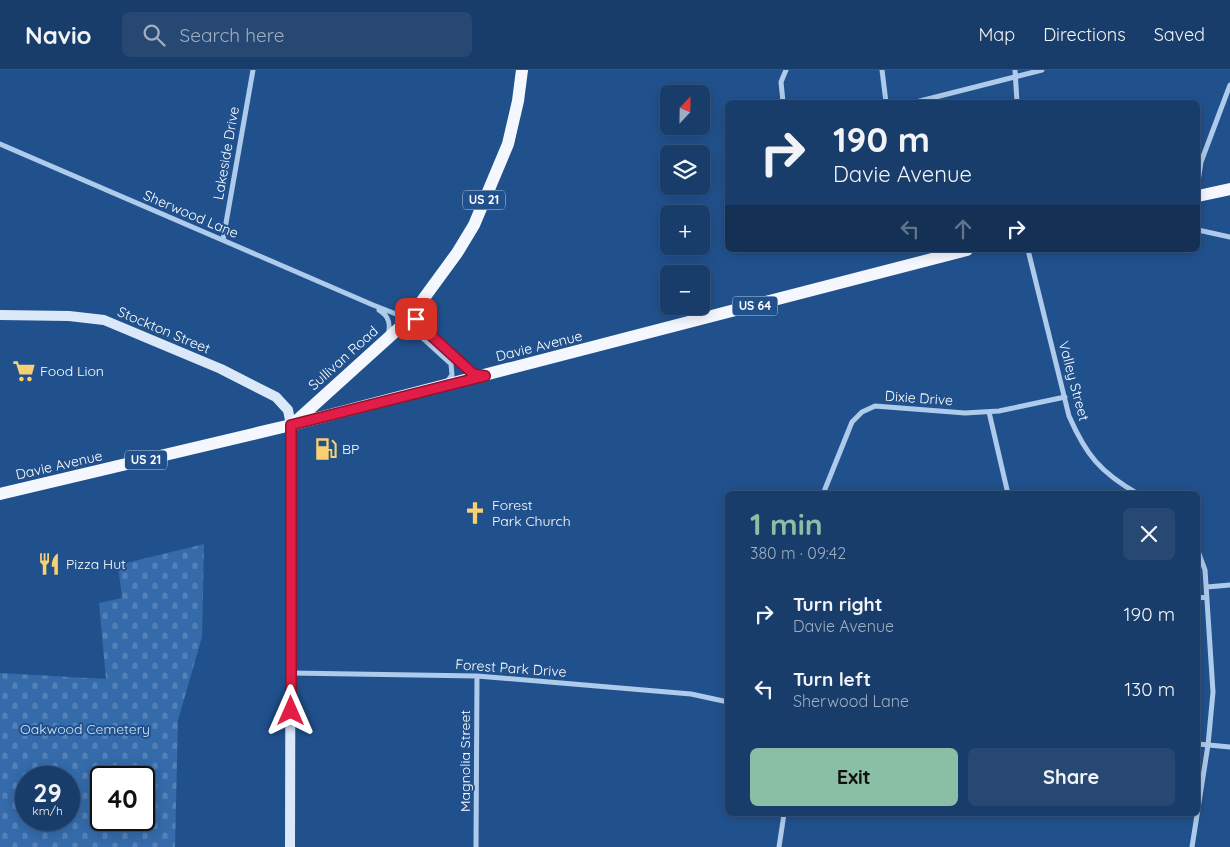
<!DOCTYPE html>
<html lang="en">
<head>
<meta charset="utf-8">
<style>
  body { margin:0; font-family:Quicksand,sans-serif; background:#264872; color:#f1f3f6; height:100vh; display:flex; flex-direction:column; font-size:19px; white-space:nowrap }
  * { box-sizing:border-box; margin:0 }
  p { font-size:16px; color:#9faec1 }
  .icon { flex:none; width:28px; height:28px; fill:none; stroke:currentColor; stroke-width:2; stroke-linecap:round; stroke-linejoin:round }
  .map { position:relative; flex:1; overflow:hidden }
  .side { position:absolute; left:725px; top:421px; width:475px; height:325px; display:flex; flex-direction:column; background:#193d6a; border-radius:8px; box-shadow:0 2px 12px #0003,0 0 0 1px #37567e }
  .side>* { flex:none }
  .top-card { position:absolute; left:725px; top:30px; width:475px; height:152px; border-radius:8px; box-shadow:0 2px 12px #0003,0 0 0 1px #37567e; background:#193d6a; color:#f1f3f6; overflow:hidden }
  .needle { width:32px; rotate:22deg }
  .controls { position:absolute; left:660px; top:15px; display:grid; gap:10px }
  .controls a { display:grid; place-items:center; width:50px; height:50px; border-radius:8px; background:#193d6a; box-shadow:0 2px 12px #0003,0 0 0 1px #37567e; font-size:25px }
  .speed { position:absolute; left:15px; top:696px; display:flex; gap:10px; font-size:25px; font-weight:700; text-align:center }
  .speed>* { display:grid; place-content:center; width:65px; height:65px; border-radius:50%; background:#193d6a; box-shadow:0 2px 12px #0003,0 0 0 1px #37567e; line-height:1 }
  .speed small { font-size:12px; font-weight:400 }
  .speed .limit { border:2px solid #111; border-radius:8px; background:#fff; color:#111 }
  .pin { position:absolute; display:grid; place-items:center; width:42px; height:42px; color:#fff; margin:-21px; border-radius:10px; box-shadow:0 2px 8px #0006 }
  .me { position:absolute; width:55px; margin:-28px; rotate:0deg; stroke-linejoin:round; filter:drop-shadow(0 0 4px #0008) }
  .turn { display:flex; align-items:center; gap:18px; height:105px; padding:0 25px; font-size:22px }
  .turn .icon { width:65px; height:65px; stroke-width:2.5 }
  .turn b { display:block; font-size:35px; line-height:42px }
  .lanes { display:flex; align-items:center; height:48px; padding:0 25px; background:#0003; justify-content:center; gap:25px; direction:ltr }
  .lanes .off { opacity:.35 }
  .round { display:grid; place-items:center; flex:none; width:52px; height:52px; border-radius:8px; background:#264872 }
  .summary { display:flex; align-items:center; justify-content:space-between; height:85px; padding:0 25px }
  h1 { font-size:30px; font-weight:700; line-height:38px; color:#8abfa5 }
  .primary-button { display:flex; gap:10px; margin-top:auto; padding:10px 25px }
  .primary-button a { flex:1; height:58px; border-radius:8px; background:#8abfa5; color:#111; font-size:20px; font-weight:700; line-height:58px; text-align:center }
  .primary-button a+a { background:#264872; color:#f1f3f6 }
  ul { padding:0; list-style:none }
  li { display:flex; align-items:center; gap:15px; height:75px; padding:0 25px }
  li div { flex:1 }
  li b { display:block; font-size:19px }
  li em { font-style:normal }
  header { display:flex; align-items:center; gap:30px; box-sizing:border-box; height:70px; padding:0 25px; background:#193d6a; border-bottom:1px solid #37567e }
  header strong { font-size:24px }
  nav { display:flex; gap:28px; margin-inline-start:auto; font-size:18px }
  .search { width:350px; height:45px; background:#264872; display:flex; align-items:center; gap:12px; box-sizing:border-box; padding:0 18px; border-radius:8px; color:#9faec1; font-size:19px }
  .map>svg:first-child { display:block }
  .cemetery { fill:url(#cemetery-stones); fill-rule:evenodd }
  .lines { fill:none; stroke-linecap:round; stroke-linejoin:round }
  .street { stroke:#afcbeb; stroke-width:5 }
  .secondary { stroke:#dbe8f9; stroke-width:10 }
  .primary { stroke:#f4f8fe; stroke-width:12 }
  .route-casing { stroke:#92132f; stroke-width:12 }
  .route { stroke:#e11d48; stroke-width:9 }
  .labels { text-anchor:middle; stroke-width:4; stroke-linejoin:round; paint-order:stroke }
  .shield { fill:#21518d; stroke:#bccbdd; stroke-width:1 }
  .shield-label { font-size:12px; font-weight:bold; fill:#fff }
  .street-label { font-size:14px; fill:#fff; stroke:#21518d }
  .poi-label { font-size:14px; fill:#fff; stroke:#21518d; text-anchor:start }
  .park-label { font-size:14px; fill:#d4e5f8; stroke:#21518d }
</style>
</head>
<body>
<header>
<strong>Navio</strong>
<div class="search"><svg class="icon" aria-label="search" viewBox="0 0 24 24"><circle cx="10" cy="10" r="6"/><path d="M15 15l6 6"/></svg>Search here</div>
<nav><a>Map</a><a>Directions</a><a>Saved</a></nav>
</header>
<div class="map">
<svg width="1230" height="777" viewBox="0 0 1230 777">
  <defs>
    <pattern id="cemetery-stones" width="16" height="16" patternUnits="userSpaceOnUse" patternTransform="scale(1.25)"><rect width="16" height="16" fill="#356baa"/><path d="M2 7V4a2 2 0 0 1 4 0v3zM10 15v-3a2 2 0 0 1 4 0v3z" fill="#5381b7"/></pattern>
  </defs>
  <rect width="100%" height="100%" fill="#21518d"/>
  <!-- cemetery -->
  <path class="cemetery" d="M204,474l-2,93 -24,83 -3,127h-175v-174l106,6 -7,-76 23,-5 -4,-33zM26,708h43v42h-43zM101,708h43v42h-43z"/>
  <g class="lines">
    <!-- street -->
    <path class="street" d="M882,0l4,32
      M1015,0l2,32
      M783,32l-2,-20 5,-12
      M916,32l126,-32
      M0,74l373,161 23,9h13l61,57 6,3
      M1198,112l3,-20 29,-77
      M1198,160l32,7
      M223,170l30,-170
      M1028,180l41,166c17,39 31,56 69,78
      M379,240c10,6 12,14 9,25
      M406,253l45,41 1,11 -5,7
      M989,342l19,82
      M823,424l29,-72 10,-10 13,-6 90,7 34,-2 66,-14
      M1207,517l23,-2
      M1198,528l9,-1
      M291,603l186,3 214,18 37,8
      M1198,674l32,3
      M476,777l1,-171
      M779,777l5,-33
      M1192,777l16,-102 5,-53 -8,-122 -7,-19"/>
    <!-- secondary -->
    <path class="secondary" d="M0,245l69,1 35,4 117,49 55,28 12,13 3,15 -1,422"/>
    <!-- primary -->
    <path class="primary" d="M1198,126l32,-7
      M293,354l115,-104 49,-67 17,-28 34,-81 10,-43 4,-31
      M0,424l291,-69 676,-175"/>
  </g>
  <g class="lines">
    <defs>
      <path id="route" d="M291,641v-286l194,-49 -12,-2 -3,-3 -46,-42 -8,-10"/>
    </defs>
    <!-- route casing -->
    <use href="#route" class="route-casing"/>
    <!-- route -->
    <use href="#route" class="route"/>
  </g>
  <!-- icons -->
  <defs>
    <symbol id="supermarket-bare" viewBox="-9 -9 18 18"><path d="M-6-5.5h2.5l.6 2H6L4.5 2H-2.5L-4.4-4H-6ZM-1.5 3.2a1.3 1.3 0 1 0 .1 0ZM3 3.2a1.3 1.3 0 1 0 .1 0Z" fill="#f8cf71" stroke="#21518d" stroke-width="2.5" paint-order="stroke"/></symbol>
    <symbol id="fuel-bare" viewBox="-9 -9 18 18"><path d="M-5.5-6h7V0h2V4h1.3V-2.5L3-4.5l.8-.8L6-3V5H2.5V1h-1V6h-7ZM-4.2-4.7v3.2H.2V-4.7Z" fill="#f8cf71" stroke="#21518d" stroke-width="2.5" paint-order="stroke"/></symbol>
    <symbol id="church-bare" viewBox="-9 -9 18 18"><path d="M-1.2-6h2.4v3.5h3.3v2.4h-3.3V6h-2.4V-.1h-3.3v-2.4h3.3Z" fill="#f8cf71" stroke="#21518d" stroke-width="2.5" paint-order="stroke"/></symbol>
    <symbol id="restaurant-bare" viewBox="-9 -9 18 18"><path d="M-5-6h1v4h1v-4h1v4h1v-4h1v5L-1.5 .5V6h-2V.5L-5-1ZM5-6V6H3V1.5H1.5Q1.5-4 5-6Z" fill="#f8cf71" stroke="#21518d" stroke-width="2.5" paint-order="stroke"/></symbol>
  </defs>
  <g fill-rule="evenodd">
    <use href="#supermarket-bare" x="8" y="285" width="32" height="32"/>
    <use href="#fuel-bare" x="310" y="363" width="32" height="32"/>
    <use href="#church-bare" x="459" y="427" width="32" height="32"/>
    <use href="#restaurant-bare" x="33" y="478" width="32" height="32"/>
  </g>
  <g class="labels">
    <!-- shield labels -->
    <g class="shield">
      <rect x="463" y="120.5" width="42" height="19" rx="4"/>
      <rect x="732.5" y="226.5" width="45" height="19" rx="4"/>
      <rect x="125" y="380.5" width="42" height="19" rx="4"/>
    </g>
    <g class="shield-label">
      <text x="484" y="134">US 21</text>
      <text x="755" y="240">US 64</text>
      <text x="146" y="394">US 21</text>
    </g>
    <!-- street labels -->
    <g class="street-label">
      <text transform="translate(226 83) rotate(-80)" y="5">Lakeside Drive</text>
      <text transform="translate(191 144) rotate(23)" y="5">Sherwood Lane</text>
      <text transform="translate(164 260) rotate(23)" y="5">Stockton Street</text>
      <text transform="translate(539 276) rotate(-14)" y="5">Davie Avenue</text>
      <text transform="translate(343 288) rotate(-42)" y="5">Sullivan Road</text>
      <text transform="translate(1074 311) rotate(75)" y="5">Valley Street</text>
      <text transform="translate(919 328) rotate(4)" y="5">Dixie Drive</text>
      <text transform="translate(59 395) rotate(-13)" y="5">Davie Avenue</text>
      <text transform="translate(511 598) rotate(4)" y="5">Forest Park Drive</text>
      <text transform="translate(465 691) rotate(-90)" y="5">Magnolia Street</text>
    </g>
    <!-- poi labels -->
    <g class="poi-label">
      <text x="40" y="306">Food Lion</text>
      <text x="342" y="384">BP</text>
      <text x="492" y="440">Forest<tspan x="492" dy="16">Park Church</tspan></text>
      <text x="66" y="499">Pizza Hut</text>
    </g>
    <!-- park labels -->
    <g class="park-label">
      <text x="85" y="664">Oakwood Cemetery</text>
    </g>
  </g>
</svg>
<div class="controls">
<a><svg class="needle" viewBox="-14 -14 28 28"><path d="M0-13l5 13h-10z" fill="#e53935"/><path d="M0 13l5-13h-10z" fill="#9faec1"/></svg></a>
<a><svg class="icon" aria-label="layers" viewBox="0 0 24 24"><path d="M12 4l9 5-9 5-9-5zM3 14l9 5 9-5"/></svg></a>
<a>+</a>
<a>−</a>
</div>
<div class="speed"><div>29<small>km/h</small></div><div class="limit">40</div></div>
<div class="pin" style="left:416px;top:249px;background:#d93025"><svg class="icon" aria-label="arrive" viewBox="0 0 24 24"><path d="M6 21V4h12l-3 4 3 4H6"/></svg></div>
<svg class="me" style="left:291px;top:641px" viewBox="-20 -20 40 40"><path d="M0-17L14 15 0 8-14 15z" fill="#e11d48" stroke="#fff" stroke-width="4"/></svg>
<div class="top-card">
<div class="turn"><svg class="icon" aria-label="right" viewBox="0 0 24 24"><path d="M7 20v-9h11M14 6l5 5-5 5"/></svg><div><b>190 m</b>Davie Avenue</div></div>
<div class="lanes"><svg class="icon off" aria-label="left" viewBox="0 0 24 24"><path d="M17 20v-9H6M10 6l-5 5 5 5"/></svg><svg class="icon off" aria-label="ahead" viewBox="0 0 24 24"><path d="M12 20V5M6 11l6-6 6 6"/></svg><svg class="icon" aria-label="right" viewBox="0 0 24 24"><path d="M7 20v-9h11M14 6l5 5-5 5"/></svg></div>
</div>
<section class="side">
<div class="summary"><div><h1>1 min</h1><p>380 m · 09:42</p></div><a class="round"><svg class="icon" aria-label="close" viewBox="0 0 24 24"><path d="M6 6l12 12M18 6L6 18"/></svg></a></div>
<ul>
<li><svg class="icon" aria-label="right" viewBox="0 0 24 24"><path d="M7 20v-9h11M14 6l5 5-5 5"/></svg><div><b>Turn right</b><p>Davie Avenue</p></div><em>190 m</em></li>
<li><svg class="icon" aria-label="left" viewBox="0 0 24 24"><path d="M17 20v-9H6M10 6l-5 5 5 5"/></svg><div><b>Turn left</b><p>Sherwood Lane</p></div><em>130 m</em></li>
</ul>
<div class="primary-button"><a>Exit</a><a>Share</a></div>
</section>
</div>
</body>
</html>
